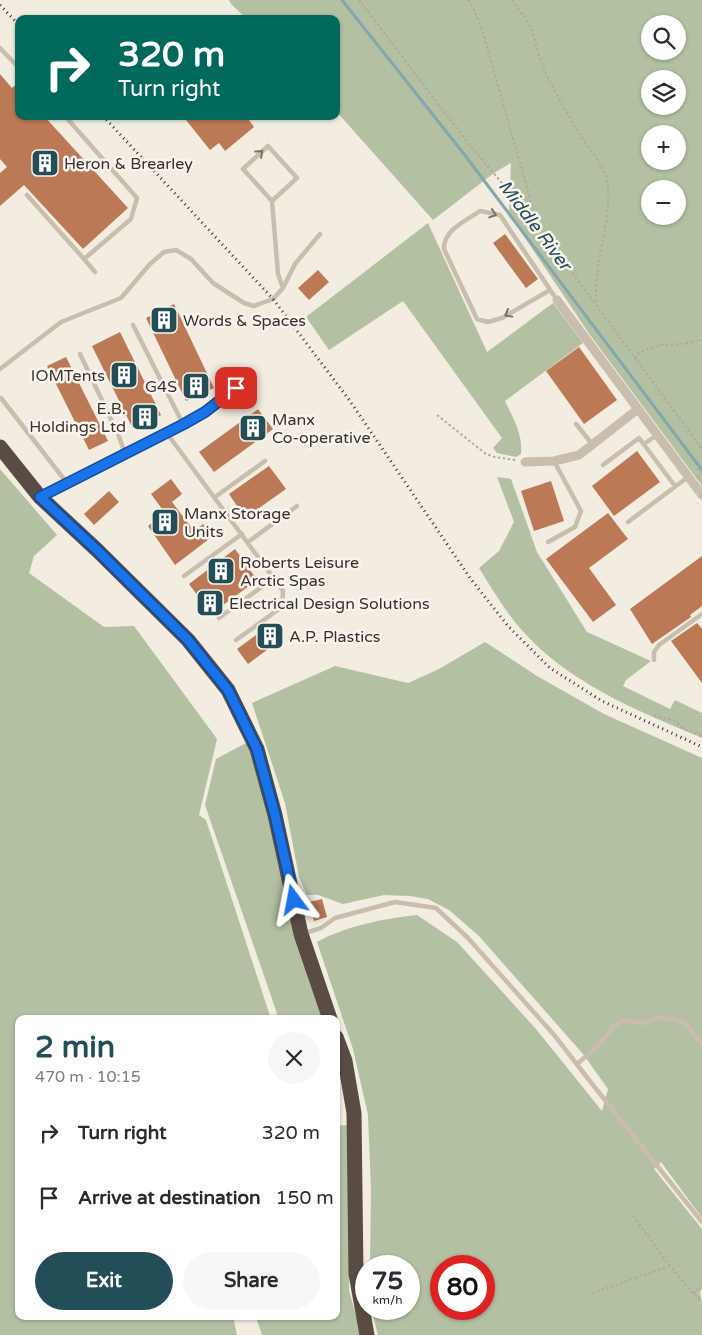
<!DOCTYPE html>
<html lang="en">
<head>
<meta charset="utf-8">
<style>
  body { margin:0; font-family:"Varela Round",sans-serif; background:#f7f7f7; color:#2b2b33; height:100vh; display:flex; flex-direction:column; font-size:19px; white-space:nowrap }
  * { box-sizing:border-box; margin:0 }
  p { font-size:16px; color:#7c7c81 }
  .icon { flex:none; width:28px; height:28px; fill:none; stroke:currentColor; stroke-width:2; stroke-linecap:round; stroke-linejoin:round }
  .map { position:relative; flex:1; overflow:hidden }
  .details { position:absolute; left:15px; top:1015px; width:325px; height:305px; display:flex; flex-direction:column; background:#fff; border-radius:10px; box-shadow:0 1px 4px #0004 }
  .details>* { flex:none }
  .guide { position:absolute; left:15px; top:15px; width:325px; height:105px; border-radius:10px; box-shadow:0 1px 4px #0004; background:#00695c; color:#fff; overflow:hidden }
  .fabs { position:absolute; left:641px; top:15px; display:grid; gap:10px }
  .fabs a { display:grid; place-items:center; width:45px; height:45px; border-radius:50%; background:#fff; box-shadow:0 1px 4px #0004; font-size:25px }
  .speed { position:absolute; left:355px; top:1255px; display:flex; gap:10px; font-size:25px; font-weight:700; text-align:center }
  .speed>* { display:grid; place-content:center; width:65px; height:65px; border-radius:50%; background:#fff; box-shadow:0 1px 4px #0004; line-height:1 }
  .speed small { font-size:12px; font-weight:400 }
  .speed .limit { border:8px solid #d22; background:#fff; color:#111 }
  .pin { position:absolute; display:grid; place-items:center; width:42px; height:42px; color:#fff; margin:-21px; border-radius:10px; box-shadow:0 2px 8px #0006 }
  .me { position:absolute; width:55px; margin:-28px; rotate:347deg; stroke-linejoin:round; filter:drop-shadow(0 0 4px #0008) }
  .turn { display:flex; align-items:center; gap:18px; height:105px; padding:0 20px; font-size:22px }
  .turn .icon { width:65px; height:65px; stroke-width:2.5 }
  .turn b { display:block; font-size:35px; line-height:42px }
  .round { display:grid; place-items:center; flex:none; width:52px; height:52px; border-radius:26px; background:#f7f7f7 }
  .summary { display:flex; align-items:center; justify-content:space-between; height:85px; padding:0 20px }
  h1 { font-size:30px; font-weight:700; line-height:38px; color:#244e57 }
  .button { display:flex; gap:10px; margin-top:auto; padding:10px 20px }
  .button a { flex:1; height:58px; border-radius:30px; background:#244e57; color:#fff; font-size:20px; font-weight:700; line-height:58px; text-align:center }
  .button a+a { background:#f7f7f7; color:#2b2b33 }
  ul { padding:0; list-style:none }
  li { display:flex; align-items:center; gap:15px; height:65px; padding:0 20px }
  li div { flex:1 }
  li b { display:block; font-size:19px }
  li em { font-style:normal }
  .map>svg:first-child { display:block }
  .green { fill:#b3c0a2; fill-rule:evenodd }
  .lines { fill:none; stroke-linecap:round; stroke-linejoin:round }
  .stream { stroke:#82a7ad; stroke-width:3 }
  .building { fill:#bc7955 }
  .path { stroke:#b5a898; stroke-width:2; stroke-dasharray:2.5 2.5; stroke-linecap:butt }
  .lane { stroke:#c9bdae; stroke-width:4.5 }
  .street { stroke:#c9bdae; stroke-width:9 }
  .highway { stroke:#594c44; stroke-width:15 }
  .rail { stroke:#39312c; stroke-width:3; stroke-dasharray:1 4; stroke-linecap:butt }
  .oneway { stroke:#7a7066 }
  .route-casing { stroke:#114b97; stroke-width:12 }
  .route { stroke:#1a73e8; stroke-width:9 }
  .labels { text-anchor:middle; stroke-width:5; stroke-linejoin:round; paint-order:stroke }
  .poi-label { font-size:16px; fill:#39312c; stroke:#f9f5ee; text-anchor:start }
  .water-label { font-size:18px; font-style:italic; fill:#244e57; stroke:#f9f5ee }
</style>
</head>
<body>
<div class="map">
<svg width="702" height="1335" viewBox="0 0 702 1335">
  <rect width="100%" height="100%" fill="#f2ece1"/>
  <!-- green -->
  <path class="green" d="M229,0h473v486l-112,-151 -81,-121 2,-51 -17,10 -61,47 -97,-109v-92h-89l-16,-15zM650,24h28v27h-28zM650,79h28v27h-28zM650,134h28v27h-28zM650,189h28v27h-28z
    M428,223l59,129 66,-49 30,40 -78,58c8,17 18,33 16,53l-5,3 -19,-4 -4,-5 9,-10 -99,-137 -74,49 -23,-33z
    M0,469l57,66 -23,21 -5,17 75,54 30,-1 83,113 -18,76 7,5 65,199h-252v297h214l4,19h-237z
    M497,477l14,2 26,73 50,80 64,29 -25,19 -3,6 47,23 5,-9 27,13v25c-59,-25 -122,-50 -169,-96 -22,-21 -38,-48 -54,-74l20,-17 15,-29z
    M485,642l52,34 67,38 98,44v460l-41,-56 -7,7 48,60v60l-2,3 2,12v31h-324l-7,-26h38v-43h-39l1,-76 -3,-75 -15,-66 -36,-107c31,-17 66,-23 100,-27l40,27 79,87 66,82 6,-22 -25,-35 -104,-118 -30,-26 -21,-11 -18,-3 -26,-1 -41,9 -25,-9h-11l-8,-18 -14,-74 -33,-100 83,-37 73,17 31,-14zM441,1266h43v43h-43z
    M248,742l75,277h-44l-74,-214 11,-46z
    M347,1125l3,70 -1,95 12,45h-99l-5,-15 2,-4h77v-190z"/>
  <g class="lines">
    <!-- stream -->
    <path class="stream" d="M342,0l122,154 238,316"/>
  </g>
  <!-- building -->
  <path class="building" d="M0,74l12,14 7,-6v34h25l84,92 -45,41 -59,-64 -24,21v-33l7,-6 -7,-8z
    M190,116h56l8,11 -29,24 -6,-8 -9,7 -24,-30z
    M505,234l33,45 -12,9 -33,-45z
    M318,270l11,12 -20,18 -11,-12z
    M174,304l40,84 -28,13 -40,-83z
    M120,332l41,83 -28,14 -41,-83z
    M579,347l38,53 -33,24 -38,-53z
    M66,357l42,84 -19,9 -42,-84z
    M258,409l15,20 -59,43 -15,-20z
    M637,451l23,31 -46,34 -22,-30z
    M269,466l17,23 -41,29 -16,-24z
    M171,479l11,15 -10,8 22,29 9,-7 10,12 -38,29 -27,-39 17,-13 -14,-19z
    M551,481l13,40 -30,10 -13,-40z
    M109,491l10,11 -25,23 -10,-11z
    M608,513l20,26 -39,29 27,37 -23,17 -47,-63z
    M235,549l22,31 -46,34 -22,-30z
    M702,556v50l-12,9 1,2 -39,27 -22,-35z
    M697,623l5,6v54l-31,-42z
    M268,626l11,15 -31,23 -11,-15z
    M322,899l5,18 -13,4 -5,-19z"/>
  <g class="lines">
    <!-- path -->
    <path class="path" d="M359,0l113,148 48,56 13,8
      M468,0l6,9 8,21 56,196 164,223
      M512,0c7,10 16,20 20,32 4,10 6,22 10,32 10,25 25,48 38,71 10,17 27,31 28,52 3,39 -16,78 -11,117
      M635,358l4,-6 21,-7 22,-1 20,-4
      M437,415l49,39 9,3 20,3
      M654,715l21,6 9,8 18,7
      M633,1216c22,29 43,61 69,86
      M592,1293l78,-27
      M693,1294l9,-8"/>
    <!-- lane -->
    <path class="lane" d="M0,48l19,20
      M27,195l57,64 47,-40 6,-21 -72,-82
      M84,259l11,13
      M283,288l12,-24 25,-30
      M550,290l-48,28 -14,4 -11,-3 -33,-70c-1,-19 23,-29 36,-38l20,4 57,85
      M133,325l50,99
      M80,354l38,80 7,19
      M0,369l61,-47 60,-24 29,-34 14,-12 12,-2 15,9 22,24 31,20 10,3 19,-7 10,-11 -5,-14 -6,-73 -29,-32 25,-23 29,32 -25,23
      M1,398l66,85
      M576,424l17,21
      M166,432l117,159 -1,16 -46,33
      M644,444l13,-9
      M603,465l36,-27 36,48
      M43,495l140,-71 22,-13 31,-23
      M215,497l50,-36
      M628,522l60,-45
      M248,542l49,-36
      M548,542l27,-15 6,-16 -27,-50
      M184,576l58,-42
      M219,618l55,-40
      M654,660v-8l5,-7 43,-31
      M302,934l19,-6 14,-10 60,-16 41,6 32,30 87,98 34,44 113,142
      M577,1064l20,-17 19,-23 8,-4 21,3 15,-6 24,5 18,22"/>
    <!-- street -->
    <path class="street" d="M557,300l145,195
      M525,462l29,-1 25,-6 59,-46"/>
    <!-- highway -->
    <path class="highway" d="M0,447l40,50 58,54 90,89 40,50 29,59 18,66 26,119 29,85
      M336,1037l9,24 9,52 2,161 11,61"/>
    <!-- rail -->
    <path class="rail" d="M0,5l19,20
      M103,116l170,183 77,102 120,177 38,48 42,42 52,33 100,46"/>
  </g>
  <!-- one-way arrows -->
  <defs><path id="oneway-chevron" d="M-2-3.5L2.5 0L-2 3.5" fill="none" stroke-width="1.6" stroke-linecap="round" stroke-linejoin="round" transform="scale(1.25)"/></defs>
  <g class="oneway">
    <use href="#oneway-chevron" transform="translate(260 153) rotate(-42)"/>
    <use href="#oneway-chevron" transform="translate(493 214) rotate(18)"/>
    <use href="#oneway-chevron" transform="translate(508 314) rotate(151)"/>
  </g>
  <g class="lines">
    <defs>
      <path id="route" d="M236,388l-31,24 -21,12 -144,73 58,54 90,89 40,50 29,59 18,66 19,85"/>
    </defs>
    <!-- route casing -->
    <use href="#route" class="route-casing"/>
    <!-- route -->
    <use href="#route" class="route"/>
  </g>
  <!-- icons -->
  <defs>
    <symbol id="building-square" viewBox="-11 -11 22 22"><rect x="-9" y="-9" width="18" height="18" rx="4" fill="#244e57" stroke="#f9f5ee"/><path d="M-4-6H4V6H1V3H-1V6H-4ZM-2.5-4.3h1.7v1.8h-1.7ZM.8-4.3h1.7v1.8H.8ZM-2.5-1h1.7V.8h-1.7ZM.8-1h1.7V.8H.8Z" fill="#fff"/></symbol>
  </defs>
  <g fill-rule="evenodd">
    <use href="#building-square" x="29" y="147" width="32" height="32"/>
    <use href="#building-square" x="148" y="304" width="32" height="32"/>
    <use href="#building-square" x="108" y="359" width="32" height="32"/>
    <use href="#building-square" x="180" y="370" width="32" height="32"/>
    <use href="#building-square" x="129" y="401" width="32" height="32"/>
    <use href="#building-square" x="237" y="412" width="32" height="32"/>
    <use href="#building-square" x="149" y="506" width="32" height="32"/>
    <use href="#building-square" x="205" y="555" width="32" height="32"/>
    <use href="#building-square" x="194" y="587" width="32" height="32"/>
    <use href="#building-square" x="254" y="620" width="32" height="32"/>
  </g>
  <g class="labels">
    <!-- poi labels -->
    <g class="poi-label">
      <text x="64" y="169">Heron &amp; Brearley</text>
      <text x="183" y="326">Words &amp; Spaces</text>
      <text x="105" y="381" text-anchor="end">IOMTents</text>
      <text x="177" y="392" text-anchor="end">G4S</text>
      <text x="126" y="414" text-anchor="end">E.B.<tspan x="126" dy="18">Holdings Ltd</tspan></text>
      <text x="272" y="425">Manx<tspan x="272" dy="18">Co-operative</tspan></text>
      <text x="184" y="519">Manx Storage<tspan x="184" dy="18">Units</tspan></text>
      <text x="240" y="568">Roberts Leisure<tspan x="240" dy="18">Arctic Spas</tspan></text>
      <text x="229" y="609">Electrical Design Solutions</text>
      <text x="289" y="642">A.P. Plastics</text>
    </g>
    <!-- water labels -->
    <g class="water-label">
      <text transform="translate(535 225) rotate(53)" y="6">Middle River</text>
    </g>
  </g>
</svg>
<div class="fabs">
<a><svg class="icon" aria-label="search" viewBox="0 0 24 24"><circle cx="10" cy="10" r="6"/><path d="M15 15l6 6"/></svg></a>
<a><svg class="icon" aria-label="layers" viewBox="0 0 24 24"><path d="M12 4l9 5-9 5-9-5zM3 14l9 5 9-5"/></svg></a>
<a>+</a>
<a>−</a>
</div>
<div class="speed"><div>75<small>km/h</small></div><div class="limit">80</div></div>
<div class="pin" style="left:236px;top:388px;background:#d93025"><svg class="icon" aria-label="arrive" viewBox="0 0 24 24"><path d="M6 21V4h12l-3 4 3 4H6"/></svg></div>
<svg class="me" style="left:294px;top:900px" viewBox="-20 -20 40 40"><path d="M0-17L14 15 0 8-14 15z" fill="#1a73e8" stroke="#fff" stroke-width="4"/></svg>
<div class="guide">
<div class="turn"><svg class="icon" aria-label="right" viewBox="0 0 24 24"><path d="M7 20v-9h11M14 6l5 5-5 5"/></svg><div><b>320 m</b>Turn right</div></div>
</div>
<section class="details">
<div class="summary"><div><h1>2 min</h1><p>470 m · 10:15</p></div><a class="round"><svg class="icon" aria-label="close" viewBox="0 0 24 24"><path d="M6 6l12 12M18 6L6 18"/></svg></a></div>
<ul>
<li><svg class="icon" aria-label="right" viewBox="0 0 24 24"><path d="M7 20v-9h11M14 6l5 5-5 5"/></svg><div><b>Turn right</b></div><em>320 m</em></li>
<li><svg class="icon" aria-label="arrive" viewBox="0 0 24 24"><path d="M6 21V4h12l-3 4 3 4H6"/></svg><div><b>Arrive at destination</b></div><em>150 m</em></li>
</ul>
<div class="button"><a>Exit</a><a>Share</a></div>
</section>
</div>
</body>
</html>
